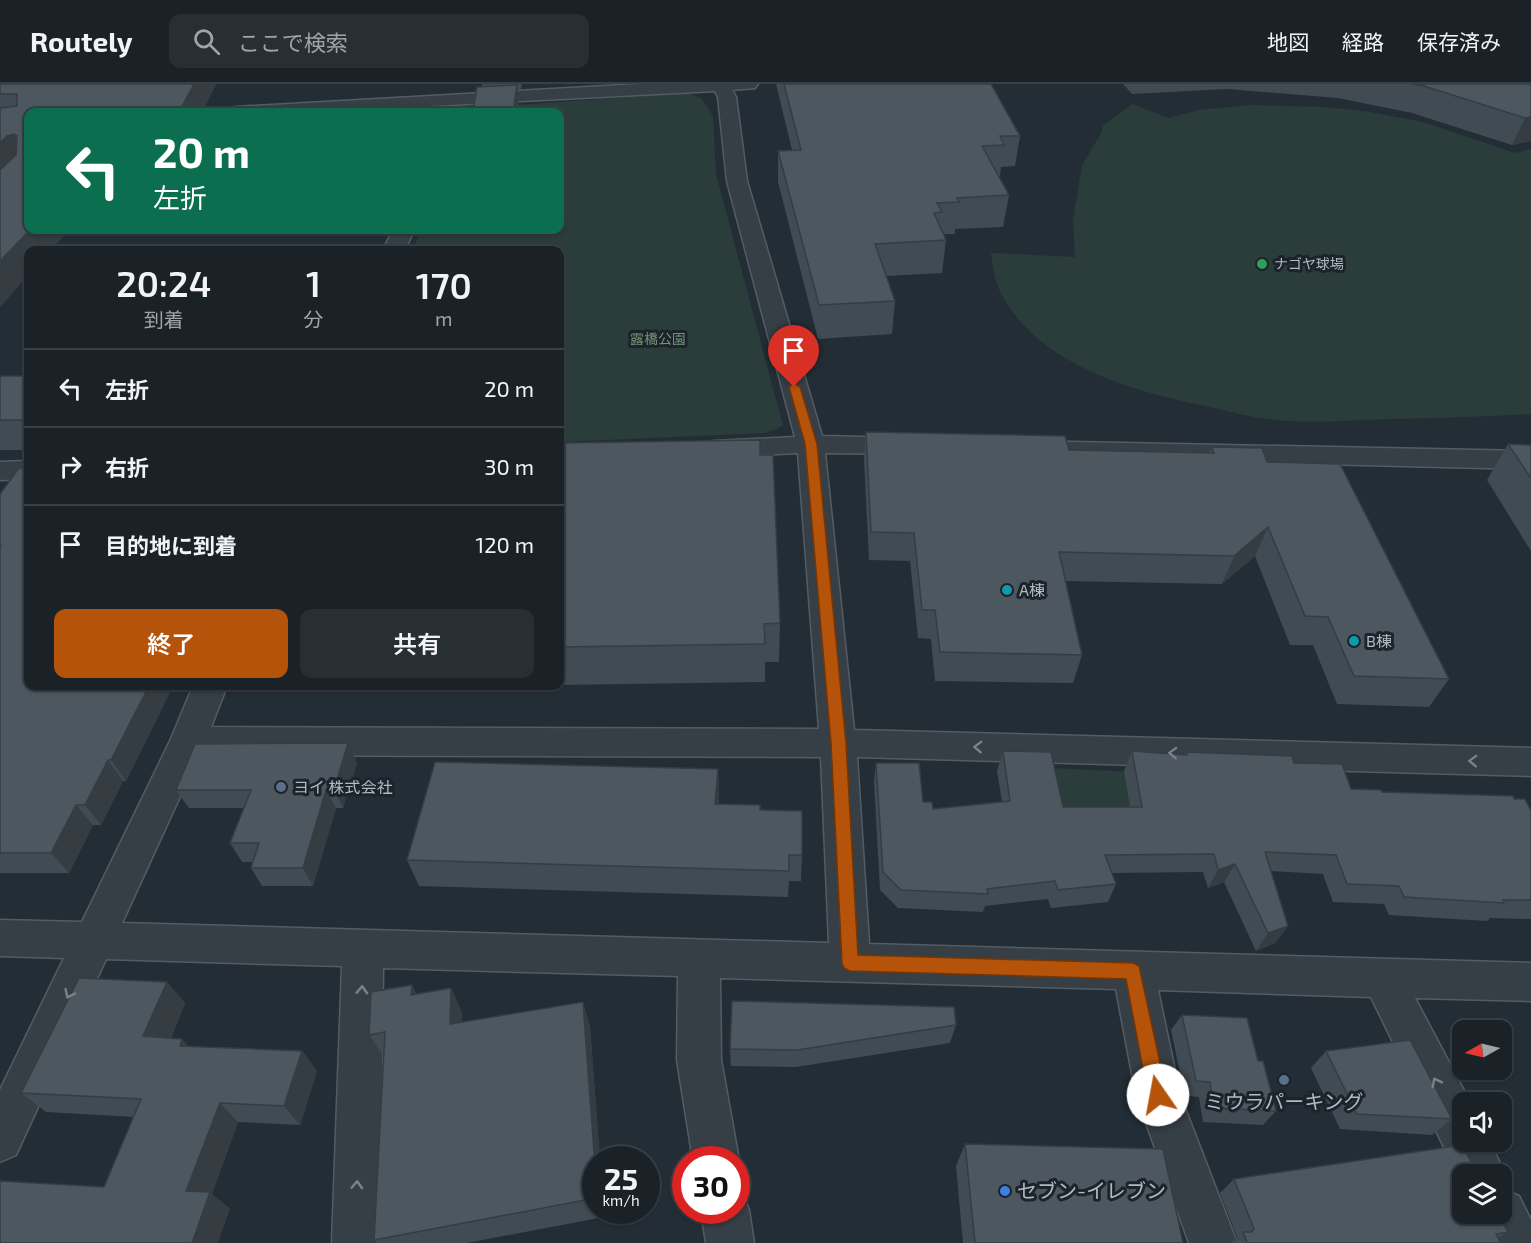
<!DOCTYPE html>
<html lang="ja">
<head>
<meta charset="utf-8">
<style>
  body { margin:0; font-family:"Exo 2","Noto Sans JP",sans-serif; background:#272f34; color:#f1f3f6; height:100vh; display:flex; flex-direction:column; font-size:22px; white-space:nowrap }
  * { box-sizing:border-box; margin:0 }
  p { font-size:20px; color:#9fa4a8 }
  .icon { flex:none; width:33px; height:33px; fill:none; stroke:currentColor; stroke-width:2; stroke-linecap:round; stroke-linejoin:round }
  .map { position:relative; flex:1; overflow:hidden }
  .side { position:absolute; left:24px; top:162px; width:540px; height:444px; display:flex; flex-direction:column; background:#1a2228; border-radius:12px; box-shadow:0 2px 4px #0004,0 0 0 2px #383f45 }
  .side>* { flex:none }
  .banner { position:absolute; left:24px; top:24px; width:540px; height:126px; border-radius:12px; box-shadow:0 2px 4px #0004,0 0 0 2px #383f45; background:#0b6e4f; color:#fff; overflow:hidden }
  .needle { width:39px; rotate:262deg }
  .controls { position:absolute; left:1452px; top:936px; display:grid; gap:12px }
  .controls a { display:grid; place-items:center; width:60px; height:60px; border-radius:12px; background:#1a2228; box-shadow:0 2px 4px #0004,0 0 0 2px #383f45; font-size:30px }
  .speed { position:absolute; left:582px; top:1062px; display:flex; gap:12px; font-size:30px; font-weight:700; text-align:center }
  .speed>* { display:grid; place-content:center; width:78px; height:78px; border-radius:50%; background:#1a2228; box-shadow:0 2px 4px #0004,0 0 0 2px #383f45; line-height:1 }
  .speed small { font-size:15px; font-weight:400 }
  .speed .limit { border:9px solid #d22; background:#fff; color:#111 }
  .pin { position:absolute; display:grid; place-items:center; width:51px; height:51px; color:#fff; margin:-62px -26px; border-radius:50% 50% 50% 0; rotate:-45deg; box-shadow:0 0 6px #0007 }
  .pin .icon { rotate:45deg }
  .me { position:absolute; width:66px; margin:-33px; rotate:348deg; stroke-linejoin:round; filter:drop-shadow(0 0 4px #0008) }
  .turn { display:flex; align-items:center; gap:21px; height:126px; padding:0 30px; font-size:27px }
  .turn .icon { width:78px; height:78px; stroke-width:2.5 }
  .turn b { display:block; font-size:42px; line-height:51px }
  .eta { display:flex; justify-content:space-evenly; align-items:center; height:102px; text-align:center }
  .eta b { font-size:36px; font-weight:600; line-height:42px }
  .primary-button { display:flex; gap:12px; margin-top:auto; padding:12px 30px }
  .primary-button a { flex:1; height:69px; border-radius:12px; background:#b45309; color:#fff; font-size:24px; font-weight:600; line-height:69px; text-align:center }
  .primary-button a+a { background:#272f34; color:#f1f3f6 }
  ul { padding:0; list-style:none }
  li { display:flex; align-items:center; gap:18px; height:78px; padding:0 30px; border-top:2px solid #383f45 }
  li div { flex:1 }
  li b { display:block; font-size:22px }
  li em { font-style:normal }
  header { display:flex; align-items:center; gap:36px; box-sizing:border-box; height:84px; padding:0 30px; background:#1a2228; border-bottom:2px solid #383f45 }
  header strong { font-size:28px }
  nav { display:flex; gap:33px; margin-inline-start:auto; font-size:21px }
  .search { width:420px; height:54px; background:#272f34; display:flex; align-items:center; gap:15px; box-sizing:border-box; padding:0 21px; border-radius:12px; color:#9fa4a8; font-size:22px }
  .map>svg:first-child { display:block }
  .green { fill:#2b3d3b }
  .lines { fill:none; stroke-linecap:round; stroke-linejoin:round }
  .minor-casing { stroke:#545c63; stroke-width:3 }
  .minor { fill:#363e46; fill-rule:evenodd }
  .wall { fill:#414b53 }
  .shaded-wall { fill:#353d43 }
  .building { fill:#4c5760; stroke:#353d43; stroke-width:1.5 }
  .oneway { stroke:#7a828a }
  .route { fill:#b45309; stroke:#753606; stroke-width:1.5 }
  .leisure-dot { fill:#2e9e5b; stroke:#1c232a; stroke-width:2 }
  .culture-dot { fill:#0f9aa8; stroke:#1c232a; stroke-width:2 }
  .service-dot { fill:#5c6f8a; stroke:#1c232a; stroke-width:2 }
  .shop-dot { fill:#3f7fe0; stroke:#1c232a; stroke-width:2 }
  .labels { text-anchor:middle; stroke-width:6; stroke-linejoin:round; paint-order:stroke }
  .far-poi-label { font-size:14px; fill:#b1bac2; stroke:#1c232a; text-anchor:start }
  .far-park-label { font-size:14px; fill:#739577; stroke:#1c232a }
  .poi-label { font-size:16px; fill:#b1bac2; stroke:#1c232a; text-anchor:start }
  .near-poi-label { font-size:20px; fill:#b1bac2; stroke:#1c232a }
</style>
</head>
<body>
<header>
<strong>Routely</strong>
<div class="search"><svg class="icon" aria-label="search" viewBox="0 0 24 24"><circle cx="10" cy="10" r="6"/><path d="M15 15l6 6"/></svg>ここで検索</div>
<nav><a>地図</a><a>経路</a><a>保存済み</a></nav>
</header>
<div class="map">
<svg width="1531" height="1159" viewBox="0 0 1531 1159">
  <rect width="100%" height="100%" fill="#232d35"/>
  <!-- green -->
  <path class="green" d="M689,9l12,5 12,18 3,58 67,252 -17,7 -206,9v-192h-147l8,-20h139v-118h-90l1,-4z
    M1132,20l36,14 31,-8 50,-5 75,2 46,5 53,10 92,31 16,-4v265c-47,3 -94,4 -141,5 -38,1 -76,5 -114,1 -24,-2 -47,-9 -71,-14 -73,-15 -172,-43 -206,-117 -5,-11 -6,-24 -8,-36l84,4 -2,-37 9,-55 18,-30 3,-9z
    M1052,684l121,6 12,47 -125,-5z"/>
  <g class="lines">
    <defs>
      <path id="minor" d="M641,0h117l-3,4 -23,2 4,7 11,84 75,255 86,2 10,2 4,6 -4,6 -10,2 -83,-1 29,277 677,18v28l-674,-19 12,187 662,19v38l-116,-3 55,104h-8v40h28l15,32 -3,9v-9h-40v10l-91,-187 -213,-7 22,105 57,148h-48l-53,-148 -20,-106 -396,-11 1,82 18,100 -3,6v-6h-43l-16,-100 1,-84 -295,-8 -3,275h-48l10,-277 -236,-7 -90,196 -16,7v-72l64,-132 -64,-2v-36l82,2 88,-181 23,-55h34l-16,41 608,2 -21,-276 -84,4 -10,-2 -4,-6 4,-6 10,-2 81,-4 -68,-256 -9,-84 -3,-6 -400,21h-88l3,-4 6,-1zM199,671l622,2 8,186 -707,-20z
        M393,146h21l-9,20h-22z
        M1023,357l508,10v18l-508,-12 -10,-2 -4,-6 4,-6z
        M28,377v18l-28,1v-18z
        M1502,1105l17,7 12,24v23h-40l-13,-29h24z
        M736,1107l6,2 7,17 5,33h-48l-5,-33h35z"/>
    </defs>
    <!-- minor casing -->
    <use href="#minor" class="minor-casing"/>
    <!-- minor -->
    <use href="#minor" class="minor"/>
  </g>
  <!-- wall -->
  <path class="wall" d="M0,0h216l-14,28h-174v118h41l-18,20h-23v25l-28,32z
    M482,0h40l-1,5h-4l2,15 -37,-17z
    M776,0h215l29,52 -5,30 -14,1 -1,9h-2l11,19 -6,32 -48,2v5h-12l3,6 -4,33 -56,3 9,25 -3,33 -74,5 -40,-157v-31l14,-1z
    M1123,0h408v57l-19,4 -100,-32 -74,-15 -111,-9 -95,5z
    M0,292h28v74h-28z
    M866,348l203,18 141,2 2,-5 55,15 182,217 -20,28 -92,-3 -24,-59h-23l-35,-89 -33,28 -157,-3 17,74 -9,28 -138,-2 -4,-42 -13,-1 -8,-77 -41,-1 -5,-100z
    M560,359l200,12 20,168 -1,39h-14v20l-205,3z
    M1508,360l23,1v106l-44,-71z
    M0,410l28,192h145l-47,95h-3l-22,44h-8l-24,48h-69z
    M377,602h148l-147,2z
    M348,659l9,20 -14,45h-7l-23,78h-51l-11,-18 2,-6h-11l-12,-19 14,-35h-55l-13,-18z
    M1003,667l60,56h67l-6,-36 8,-20 53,4 1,-3 108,11 57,26 31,3 132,7 17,12v108l-41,-1 -3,3 -98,-6 -5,-11 -51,-2 -10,-28 -52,-3 17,55 -13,17 -19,8 -32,-69 -16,6 -5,-16 -91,1 4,11 -8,18 -57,6 -3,-9 -63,7 -2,6 -85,-4 -18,-18 -6,-108 2,-19 47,39 10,7 69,-7 -5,-31z
    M718,685l1,27v8l41,6 42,45 -1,26h-12l-1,16 -369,-11 -12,-26z
    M167,898l18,21 -14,35 18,8 113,5 15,20 -17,54 -62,-3 -26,72 18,15 -126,-22 30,-70 -88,-5 -25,-19z
    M412,901l4,9 35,-6 11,25v9l121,-20 7,25 10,133h-4v50h7l1,7 -137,26h-90l-3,-3 10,-183 -15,-22z
    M1182,931l76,46 18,50 -13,14 -60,-3 -4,-25 -14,-1 -14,-66z
    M956,941l-6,18 -154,24 -65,-1 -1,-17z
    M1326,967l126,68 -20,16 -92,-6 -29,-61z
    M965,1060l218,99h-220l-7,-77z
    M1234,1095l274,53 -10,6 3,5h-270l6,-6 -17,-44z"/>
  <!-- shaded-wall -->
  <path class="shaded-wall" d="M194,0h22l-14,28h-23z
    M517,1l2,19 -1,8h-5z
    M1531,33v24l-19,4 13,-27z
    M14,50l13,27 -27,22v-40l7,-7z
    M30,146h39l-18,20h-23v25l-28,32v-46z
    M1268,443l-13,29 -33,28 12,-28z
    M149,602h24l-47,95 -15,-21z
    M348,659l9,20 -14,45 -9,-18z
    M108,676l15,21 -22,44 -16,-20z
    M718,685l1,27 -2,34 -2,-26z
    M326,706l10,18 -23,78 -10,-18z
    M76,721l17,20 -24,48 -18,-20z
    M1235,780l-11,18 -16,6 10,-18z
    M1288,842l-13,17 -19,8 12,-18z
    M167,898l18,21 -22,53 -20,-20z
    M412,901l13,25 -14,-15z
    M451,904l11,25v35l-12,-24z
    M583,918l7,25 10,133h-4v19z
    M182,955l19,20 -21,-13z
    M302,967l15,20 -17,54 -16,-19z
    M220,1019l18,19 -26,72 18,15 -12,34h-26l-6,-52z"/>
  <!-- building -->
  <path class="building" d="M0,0h194l-15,28h-151v118h2l-30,31v-91l16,-15 1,-19 -3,-2 -7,2 -7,7v-35l17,-2v-12h-17z
    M784,0h207l29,52h-20l4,9 -22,1 27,49 -52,3 2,4 -22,1 5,9 -8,1 12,27 -71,4 20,57 -76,4 -41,-154 23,-1z
    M1413,0h118v33l-6,1 -101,-32z
    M517,1l-4,27h-40l4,-25z
    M0,292h28v44h-28z
    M866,348l199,4 4,14 145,3 -2,-6 50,1 5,14 73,2 109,215 -95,-3 -26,-59 -23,-1 -37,-89 -34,29 -175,-4 23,103 -142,-3 -5,-42h-13l-8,-77 -43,-1z
    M760,356v15h13l7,168 -16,1 1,20 -205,3v-204z
    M1508,360l23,1v33z
    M19,384h9v218h121l-38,74h-3l-23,45h-9l-25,48h-51v-306l1,-1h-1v-52z
    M348,659l-14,47h-8l-23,78h-52l8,-25h-29l21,-53h-75l19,-46z
    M1003,667l48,1 12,55h79l-10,-56 55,4 -1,-3 106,4 2,7 48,1 9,25 30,1 1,2 131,4 1,3h11l6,12v89h-28l1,3 -100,-6 -5,-11 -52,-2 -11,-29 -71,-3 23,74 -20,7 -33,-69 -17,6 -4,-16 -109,1 11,29 -58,6 -3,-9 -68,8 1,5 -87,-4 -18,-18 -7,-109h43l4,39h9l1,7 77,-8z
    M435,678l283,7 -3,35 45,1v5l42,1v44h-13v16l-382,-11z
    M79,894l88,4 -24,54 39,3 -2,7 122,5 -18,55 -64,-3 -34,88 24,1 -18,51h-192v-62l104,6 37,-88 -120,-6z
    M412,901l-1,10 40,-7 -1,36 133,-22 13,177v19l-222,42 11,-208 -16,3 2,-43z
    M732,917l222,6 2,18 -159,25 -67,-1z
    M1182,931l65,3 11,43h5l13,50 -62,-3 -4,-26 -14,-1z
    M1410,956l42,79 -95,-5 -31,-63z
    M965,1060l198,5 20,94h-208z
    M1462,1061l16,29h-16v40h36l10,18 -12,2 5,9h-254l-4,-11h9l2,-3 -20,-50z"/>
  <!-- one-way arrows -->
  <defs><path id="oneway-chevron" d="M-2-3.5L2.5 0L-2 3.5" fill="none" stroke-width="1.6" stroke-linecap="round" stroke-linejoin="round" transform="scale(1.5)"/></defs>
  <g class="oneway">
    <use href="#oneway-chevron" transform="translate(978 663) rotate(-178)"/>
    <use href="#oneway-chevron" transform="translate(1173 669) rotate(-178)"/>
    <use href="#oneway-chevron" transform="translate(1473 677) rotate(-178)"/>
    <use href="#oneway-chevron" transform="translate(362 906) rotate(-88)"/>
    <use href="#oneway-chevron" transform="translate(69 910) rotate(115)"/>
    <use href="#oneway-chevron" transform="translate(1436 998) rotate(-117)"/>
    <use href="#oneway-chevron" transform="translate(357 1101) rotate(-88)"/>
  </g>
  <!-- route -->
  <path class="route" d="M794,299l6,4 17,57 29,299 12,212 275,8 6,3 28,129 -3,6 -6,3 -7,-3 -3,-6 -22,-116 -276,-8 -6,-3 -2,-5 -11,-220 -26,-299 -16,-57z"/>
  <!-- markers -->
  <circle class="leisure-dot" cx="1262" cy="180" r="6"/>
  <g class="culture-dot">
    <circle cx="1007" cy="506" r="6"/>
    <circle cx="1354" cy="557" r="6"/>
  </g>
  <g class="service-dot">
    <circle cx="281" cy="703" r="6"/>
    <circle cx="1284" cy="996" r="6"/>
  </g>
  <circle class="shop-dot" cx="1005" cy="1107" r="6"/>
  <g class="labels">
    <!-- far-poi labels -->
    <g class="far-poi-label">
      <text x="1274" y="185">ナゴヤ球場</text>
    </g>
    <!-- far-park labels -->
    <g class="far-park-label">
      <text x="658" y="260">露橋公園</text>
    </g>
    <!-- poi labels -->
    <g class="poi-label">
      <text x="1019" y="512">A棟</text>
      <text x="1366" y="563">B棟</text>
      <text x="293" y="709">ヨイ 株式会社</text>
    </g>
    <!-- near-poi labels -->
    <g class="near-poi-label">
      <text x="1284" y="1025">ミウラパーキング</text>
      <text x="1017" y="1114" text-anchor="start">セブン-イレブン</text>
    </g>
  </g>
</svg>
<div class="controls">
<a><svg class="needle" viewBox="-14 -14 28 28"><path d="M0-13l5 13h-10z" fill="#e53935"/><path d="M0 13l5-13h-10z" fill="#9fa4a8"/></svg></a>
<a><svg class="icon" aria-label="sound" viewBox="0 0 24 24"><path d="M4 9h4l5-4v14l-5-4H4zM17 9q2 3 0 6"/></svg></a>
<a><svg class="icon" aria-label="layers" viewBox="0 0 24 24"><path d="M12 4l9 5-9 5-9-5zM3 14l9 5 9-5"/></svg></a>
</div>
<div class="speed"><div>25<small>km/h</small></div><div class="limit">30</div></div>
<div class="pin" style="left:794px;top:303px;background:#d93025"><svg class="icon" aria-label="arrive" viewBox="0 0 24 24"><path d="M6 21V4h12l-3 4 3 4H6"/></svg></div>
<svg class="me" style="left:1158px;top:1011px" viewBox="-20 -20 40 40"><circle r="19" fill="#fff"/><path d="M0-13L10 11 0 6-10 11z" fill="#b45309"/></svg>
<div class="banner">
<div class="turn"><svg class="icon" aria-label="left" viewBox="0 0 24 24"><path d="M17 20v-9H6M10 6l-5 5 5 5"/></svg><div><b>20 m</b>左折</div></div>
</div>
<section class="side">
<div class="eta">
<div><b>20:24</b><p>到着</p></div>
<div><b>1</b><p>分</p></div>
<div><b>170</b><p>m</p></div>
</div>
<ul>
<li><svg class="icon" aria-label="left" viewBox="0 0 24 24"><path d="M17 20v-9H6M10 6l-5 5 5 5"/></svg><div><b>左折</b></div><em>20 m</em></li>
<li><svg class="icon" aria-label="right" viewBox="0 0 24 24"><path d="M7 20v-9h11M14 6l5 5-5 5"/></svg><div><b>右折</b></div><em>30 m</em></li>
<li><svg class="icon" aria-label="arrive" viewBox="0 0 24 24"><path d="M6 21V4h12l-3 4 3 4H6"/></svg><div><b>目的地に到着</b></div><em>120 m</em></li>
</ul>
<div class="primary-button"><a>終了</a><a>共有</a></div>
</section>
</div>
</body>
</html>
